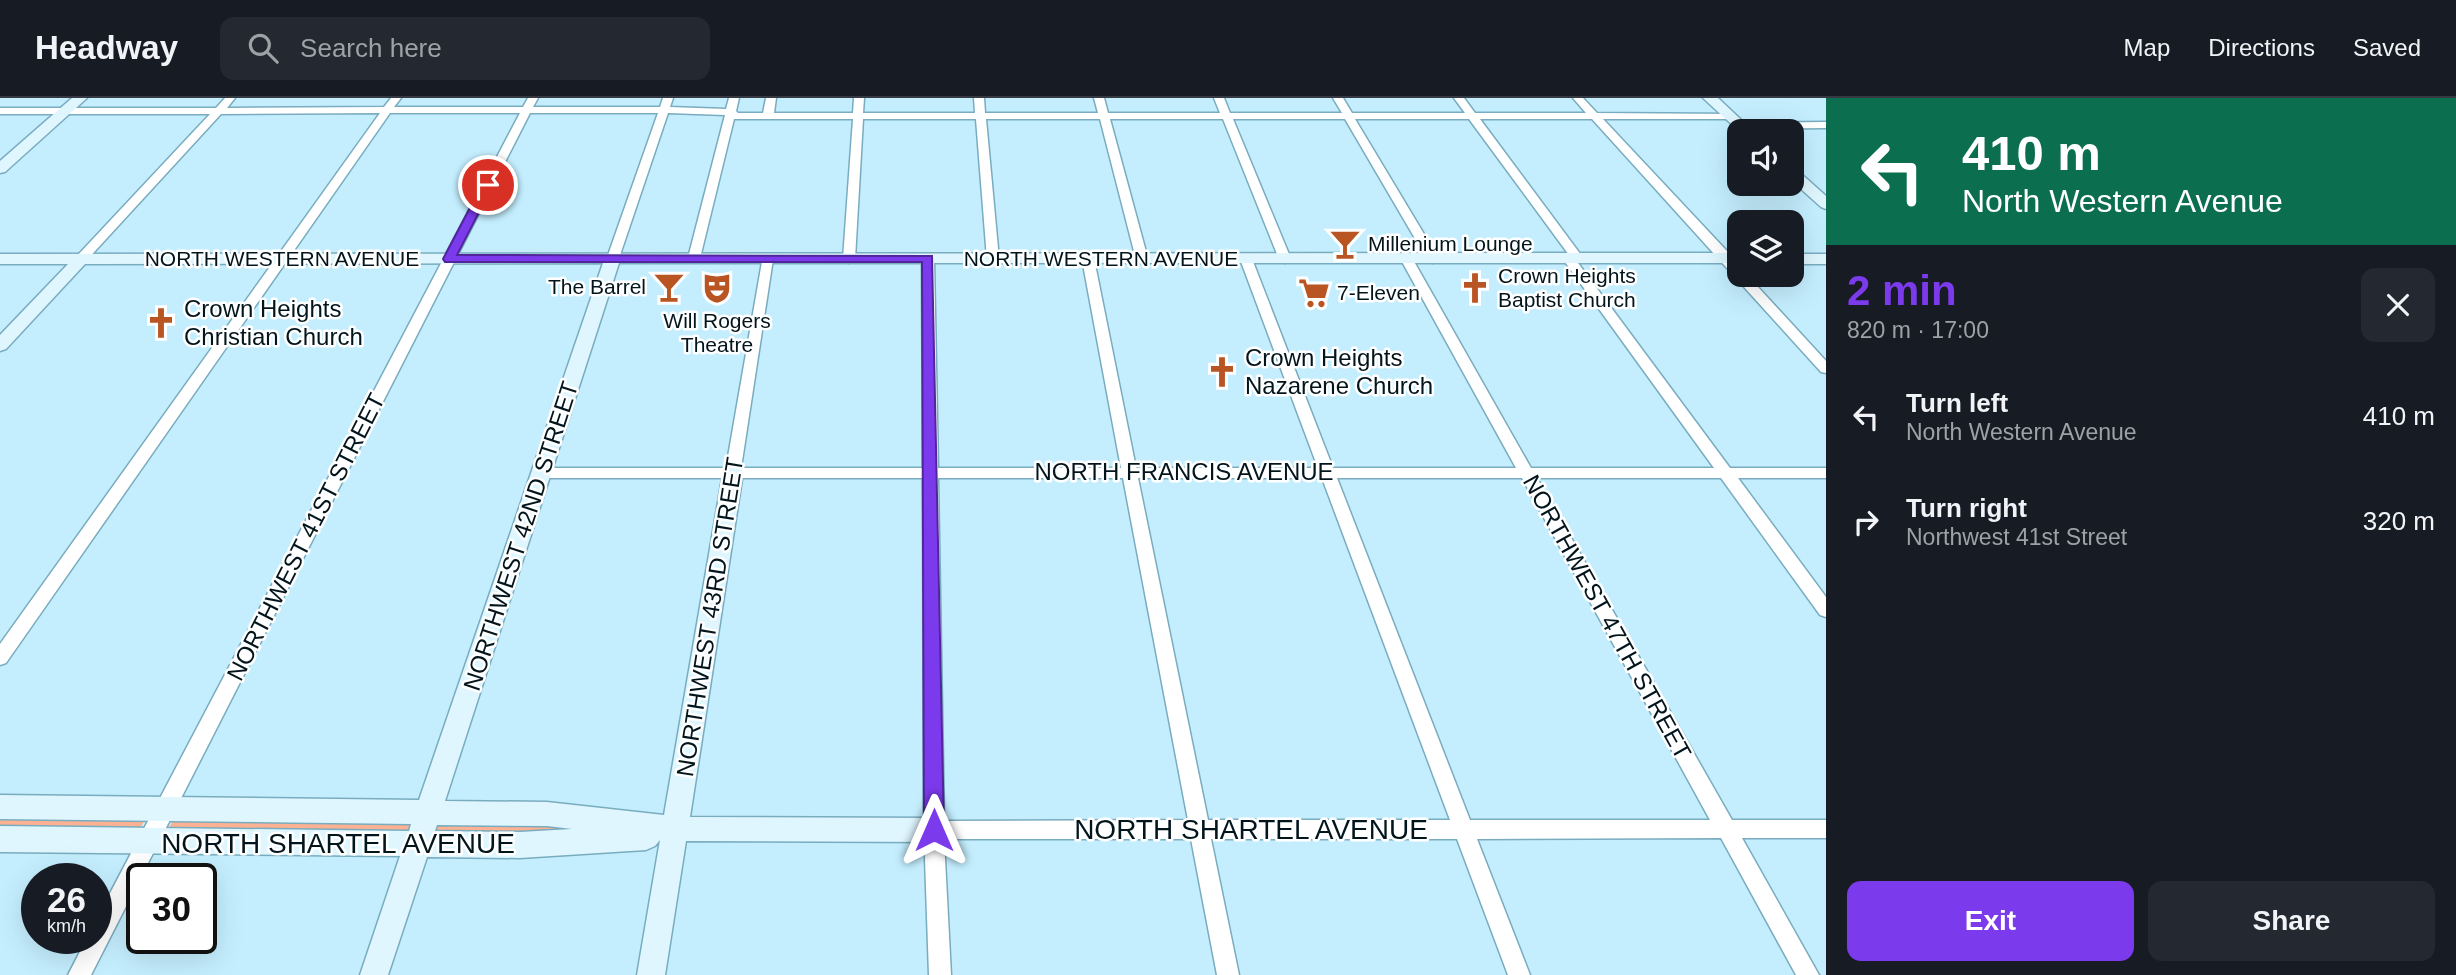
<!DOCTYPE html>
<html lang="en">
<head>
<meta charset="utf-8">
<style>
  body { margin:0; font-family:Arial,sans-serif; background:#242831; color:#f1f3f6; height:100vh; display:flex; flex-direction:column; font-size:26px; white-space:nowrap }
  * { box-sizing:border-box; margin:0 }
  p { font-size:23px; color:#9ea1a6 }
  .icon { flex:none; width:38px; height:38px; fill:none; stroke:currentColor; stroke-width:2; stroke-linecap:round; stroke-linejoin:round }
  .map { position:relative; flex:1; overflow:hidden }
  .panel { display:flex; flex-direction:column; background:#171b24; width:630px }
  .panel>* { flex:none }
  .guide { background:#0b6e4f; color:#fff; overflow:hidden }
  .tools { position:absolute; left:1727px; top:21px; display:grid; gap:14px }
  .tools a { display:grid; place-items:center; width:77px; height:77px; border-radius:14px; background:#171b24; box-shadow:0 7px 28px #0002; font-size:35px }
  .speed { position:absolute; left:21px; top:765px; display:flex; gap:14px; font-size:35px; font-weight:700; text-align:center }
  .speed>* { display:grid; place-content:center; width:91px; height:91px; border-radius:50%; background:#171b24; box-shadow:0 7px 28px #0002; line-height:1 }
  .speed small { font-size:18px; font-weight:400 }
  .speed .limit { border:4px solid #111; border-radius:10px; background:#fff; color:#111 }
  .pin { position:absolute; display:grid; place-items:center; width:60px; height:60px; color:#fff; margin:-30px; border:4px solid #fff; border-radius:50%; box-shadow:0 2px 7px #0007 }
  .me { position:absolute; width:77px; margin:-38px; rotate:0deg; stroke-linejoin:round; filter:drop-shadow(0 0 5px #0008) }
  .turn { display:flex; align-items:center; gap:24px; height:147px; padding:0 21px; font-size:32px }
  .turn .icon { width:91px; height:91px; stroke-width:2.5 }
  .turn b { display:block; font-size:49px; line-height:60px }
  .round { display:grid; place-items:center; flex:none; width:74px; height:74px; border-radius:14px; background:#242831 }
  .head { display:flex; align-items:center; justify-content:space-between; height:119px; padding:0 21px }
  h1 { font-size:42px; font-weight:700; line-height:52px; color:#7c3aed }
  .action { display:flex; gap:14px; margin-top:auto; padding:14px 21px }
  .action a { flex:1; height:80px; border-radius:14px; background:#7c3aed; color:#fff; font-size:28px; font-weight:700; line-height:80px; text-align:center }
  .action a+a { background:#242831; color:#f1f3f6 }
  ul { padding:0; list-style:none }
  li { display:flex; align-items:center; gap:21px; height:105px; padding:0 21px }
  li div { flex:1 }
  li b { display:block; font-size:26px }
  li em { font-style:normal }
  header { display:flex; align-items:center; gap:42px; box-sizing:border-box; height:98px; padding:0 35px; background:#171b24; border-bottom:2px solid #363941 }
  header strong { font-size:33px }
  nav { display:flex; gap:38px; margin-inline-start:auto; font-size:24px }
  .search { width:490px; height:63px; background:#242831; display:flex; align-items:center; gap:18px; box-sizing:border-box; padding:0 24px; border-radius:14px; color:#9ea1a6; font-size:26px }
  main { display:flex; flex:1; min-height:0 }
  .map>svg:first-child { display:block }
  .green { fill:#fcb292 }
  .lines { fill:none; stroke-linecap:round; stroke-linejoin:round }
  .street-casing { stroke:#79acbf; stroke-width:3 }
  .secondary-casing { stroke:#79acbf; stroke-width:3 }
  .street { fill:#fff; fill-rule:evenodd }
  .secondary { fill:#dff6ff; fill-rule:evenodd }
  .route { fill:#7c3aed; stroke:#51269a; stroke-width:2 }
  .labels { text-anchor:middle; stroke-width:5; stroke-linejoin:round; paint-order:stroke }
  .far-poi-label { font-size:21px; fill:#02151c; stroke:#fff; text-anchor:start }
  .far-street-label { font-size:21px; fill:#02151c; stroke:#fff }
  .poi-label { font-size:24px; fill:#02151c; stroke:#fff; text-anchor:start }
  .street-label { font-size:24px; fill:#02151c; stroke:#fff }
  .near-street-label { font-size:28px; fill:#02151c; stroke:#fff }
</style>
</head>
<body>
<header>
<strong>Headway</strong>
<div class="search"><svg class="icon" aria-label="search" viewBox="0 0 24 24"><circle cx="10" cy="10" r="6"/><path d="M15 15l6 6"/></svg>Search here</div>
<nav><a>Map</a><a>Directions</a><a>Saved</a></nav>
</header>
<main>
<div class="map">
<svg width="1826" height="877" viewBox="0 0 1826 877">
  <rect width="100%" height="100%" fill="#c4eefe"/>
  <!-- green -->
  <path class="green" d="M0,717l146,2 -8,16 -138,-2z
    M175,719l236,2 -4,15 -241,-1z
    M550,723l28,9 -144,6 5,-14z"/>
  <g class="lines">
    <defs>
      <path id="street" d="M225,0h10l-8,10 157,-1 7,-9h10l-7,9h129l5,-9h10l-5,9h127l3,-9h10l-3,9 56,2 3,-11h10l-3,13 2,2h25l3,-15h10l-2,15h79l1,-15h10l-1,15h112l-1,-15h10l1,15h113l-4,-15h10l4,15h112l-6,-15h10l6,15h112l-9,-15h10l9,15h113l-11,-15h10l11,15h111l-13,-15h10l14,15 136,1v4l-4,1h-126l137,146v10h7l79,86v12l-5,-1 -229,-253h-112l104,140 -6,4 152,205h96v10h-88l88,119v20l-6,-2 -99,-137h-184l195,342h94v18h-84l77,137h-23l-75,-137 -244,1 53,136h-22l-51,-136h-246l28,136h-22l-26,-136h-247l7,136h-22l-5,-145 -1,-352h-382l-7,-5 7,-5h185l37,-212 4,-1 6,4 -32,209h182l-1,-209 6,-4 6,4 4,209h183l-39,-209 6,-4 6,4 42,209h182l-78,-209 6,-4 6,4 81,209h183l-116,-210 6,-4 6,4 119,210h183l-149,-206v-6l4,-1 -100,-136h-114l84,140 -6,4 -6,-4 -82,-140h-112l58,140 -6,4 -6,-4 -56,-140h-113l38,140 -6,4 -6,-4 -36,-140h-114l13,140 -6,4 -6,-4 -11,-140h-113l-8,140 -6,4 -6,-4 10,-140h-119l-34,139 -6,4 -6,-4 37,-143 -57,-2 -49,145 -2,3h-8l-2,-3 51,-145h-128l-439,862h-23l19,-37h9v-18l424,-807h-130l-384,550 -6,2v-21l380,-531 -159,1 -136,148 -4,1 -6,-4 2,-3 133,-142h-210v-6h216zM938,380h185l65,342 -244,1zM1138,380h184l128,342h-242zM1337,380h185l188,342h-240z
        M1826,24v6l-85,1 -5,-3 5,-3z"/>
      <path id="secondary" d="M72,0h15l-82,74 -5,1v-12z
        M1703,0h15l35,33 -13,1z
        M1792,71l5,1 29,26v13l-5,-2 -29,-26z
        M1740,155v10h-1121l-174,538 102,1 117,13 59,-342 3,-5h14l3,5 -53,344 244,1 9,3 4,9 -4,9 -9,3 -248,-1 -21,134h-28l23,-135 -5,6 -9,4 -126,8 -93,-1 -39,118h-28l40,-119 -400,-4v-26l409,5 2,-7 -411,-5v-24l419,5 184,-537 -518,1 -79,85 -6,2v-16l68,-71h-68v-10zM437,727l110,1 25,3 -52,3 -85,-1z
        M1792,156h34v10h-34z"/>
    </defs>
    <!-- street casing -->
    <use href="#street" class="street-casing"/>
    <!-- secondary casing -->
    <use href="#secondary" class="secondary-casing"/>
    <!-- street -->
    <use href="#street" class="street"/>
    <!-- secondary -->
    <use href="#secondary" class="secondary"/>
  </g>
  <!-- route -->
  <path class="route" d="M488,83l5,4 -36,70 475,1 12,574 -3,7 -7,3 -7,-3 -3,-7 -2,-568h-477l-2,-3 39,-74z"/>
  <!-- icons -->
  <defs>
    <symbol id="bar-bare" viewBox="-9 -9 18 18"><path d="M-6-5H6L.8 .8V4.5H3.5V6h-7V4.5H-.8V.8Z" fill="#b95523" stroke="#fff" stroke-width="2.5" paint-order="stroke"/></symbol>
    <symbol id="theatre-bare" viewBox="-9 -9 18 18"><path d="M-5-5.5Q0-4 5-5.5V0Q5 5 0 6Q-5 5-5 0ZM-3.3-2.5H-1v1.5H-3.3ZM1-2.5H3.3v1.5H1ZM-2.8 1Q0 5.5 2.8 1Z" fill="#b95523" stroke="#fff" stroke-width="2.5" paint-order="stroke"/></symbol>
    <symbol id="church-bare" viewBox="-9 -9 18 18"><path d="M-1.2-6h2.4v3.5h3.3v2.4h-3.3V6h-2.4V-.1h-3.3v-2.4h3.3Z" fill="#b95523" stroke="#fff" stroke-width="2.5" paint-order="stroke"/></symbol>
    <symbol id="supermarket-bare" viewBox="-9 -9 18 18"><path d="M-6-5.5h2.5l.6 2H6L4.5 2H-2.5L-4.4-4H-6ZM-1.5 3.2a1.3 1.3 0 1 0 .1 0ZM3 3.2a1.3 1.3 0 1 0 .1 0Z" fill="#b95523" stroke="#fff" stroke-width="2.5" paint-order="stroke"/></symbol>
  </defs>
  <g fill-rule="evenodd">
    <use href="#bar-bare" x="1323" y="124" width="44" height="44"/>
    <use href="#bar-bare" x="647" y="167" width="44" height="44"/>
    <use href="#theatre-bare" x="695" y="168" width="44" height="44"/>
    <use href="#church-bare" x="1453" y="168" width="44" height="44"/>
    <use href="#supermarket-bare" x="1292" y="173" width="44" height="44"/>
    <use href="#church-bare" x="139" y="203" width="44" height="44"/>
    <use href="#church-bare" x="1200" y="252" width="44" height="44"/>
  </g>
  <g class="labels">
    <!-- far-poi labels -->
    <g class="far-poi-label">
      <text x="1368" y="153">Millenium Lounge</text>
      <text x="1498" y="185">Crown Heights<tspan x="1498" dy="24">Baptist Church</tspan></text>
      <text x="646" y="196" text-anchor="end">The Barrel</text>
      <text x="1337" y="202">7-Eleven</text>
      <text x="717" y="230" text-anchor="middle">Will Rogers<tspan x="717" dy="24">Theatre</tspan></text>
    </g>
    <!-- far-street labels -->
    <g class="far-street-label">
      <text x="282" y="168">NORTH WESTERN AVENUE</text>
      <text x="1101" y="168">NORTH WESTERN AVENUE</text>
    </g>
    <!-- poi labels -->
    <g class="poi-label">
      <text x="184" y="219">Crown Heights<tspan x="184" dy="28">Christian Church</tspan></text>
      <text x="1245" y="268">Crown Heights<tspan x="1245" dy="28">Nazarene Church</tspan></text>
    </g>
    <!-- street labels -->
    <g class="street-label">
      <text x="1184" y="382">NORTH FRANCIS AVENUE</text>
      <text transform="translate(521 438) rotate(-72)" y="8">NORTHWEST 42ND STREET</text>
      <text transform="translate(306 439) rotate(-63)" y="8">NORTHWEST 41ST STREET</text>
      <text transform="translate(710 519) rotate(-81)" y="8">NORTHWEST 43RD STREET</text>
      <text transform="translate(1607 519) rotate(61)" y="8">NORTHWEST 47TH STREET</text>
    </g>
    <!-- near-street labels -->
    <g class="near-street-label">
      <text x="1251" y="741">NORTH SHARTEL AVENUE</text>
      <text x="338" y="755">NORTH SHARTEL AVENUE</text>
    </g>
  </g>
</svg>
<div class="tools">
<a><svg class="icon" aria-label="sound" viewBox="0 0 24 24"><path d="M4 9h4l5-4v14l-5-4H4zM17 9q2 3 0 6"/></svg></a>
<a><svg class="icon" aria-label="layers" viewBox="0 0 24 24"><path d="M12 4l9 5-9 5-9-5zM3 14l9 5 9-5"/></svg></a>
</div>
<div class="speed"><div>26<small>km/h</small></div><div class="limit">30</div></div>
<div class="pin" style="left:488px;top:87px;background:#d93025"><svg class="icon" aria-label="arrive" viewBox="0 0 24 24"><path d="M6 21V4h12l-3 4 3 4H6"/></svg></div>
<svg class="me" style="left:934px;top:732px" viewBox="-20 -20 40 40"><path d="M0-17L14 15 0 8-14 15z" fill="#7c3aed" stroke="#fff" stroke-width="4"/></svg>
</div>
<section class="panel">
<div class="guide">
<div class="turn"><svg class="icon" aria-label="left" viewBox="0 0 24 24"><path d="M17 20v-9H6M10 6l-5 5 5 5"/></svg><div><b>410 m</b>North Western Avenue</div></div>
</div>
<div class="head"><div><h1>2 min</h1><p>820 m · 17:00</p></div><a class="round"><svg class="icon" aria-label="close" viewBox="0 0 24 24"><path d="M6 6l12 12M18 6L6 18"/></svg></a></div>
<ul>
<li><svg class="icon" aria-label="left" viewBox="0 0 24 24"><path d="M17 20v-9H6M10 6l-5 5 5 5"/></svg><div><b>Turn left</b><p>North Western Avenue</p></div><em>410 m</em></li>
<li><svg class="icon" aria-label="right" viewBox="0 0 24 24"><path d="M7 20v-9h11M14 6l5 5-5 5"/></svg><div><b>Turn right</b><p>Northwest 41st Street</p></div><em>320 m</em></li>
</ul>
<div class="action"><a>Exit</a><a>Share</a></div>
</section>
</main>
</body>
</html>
